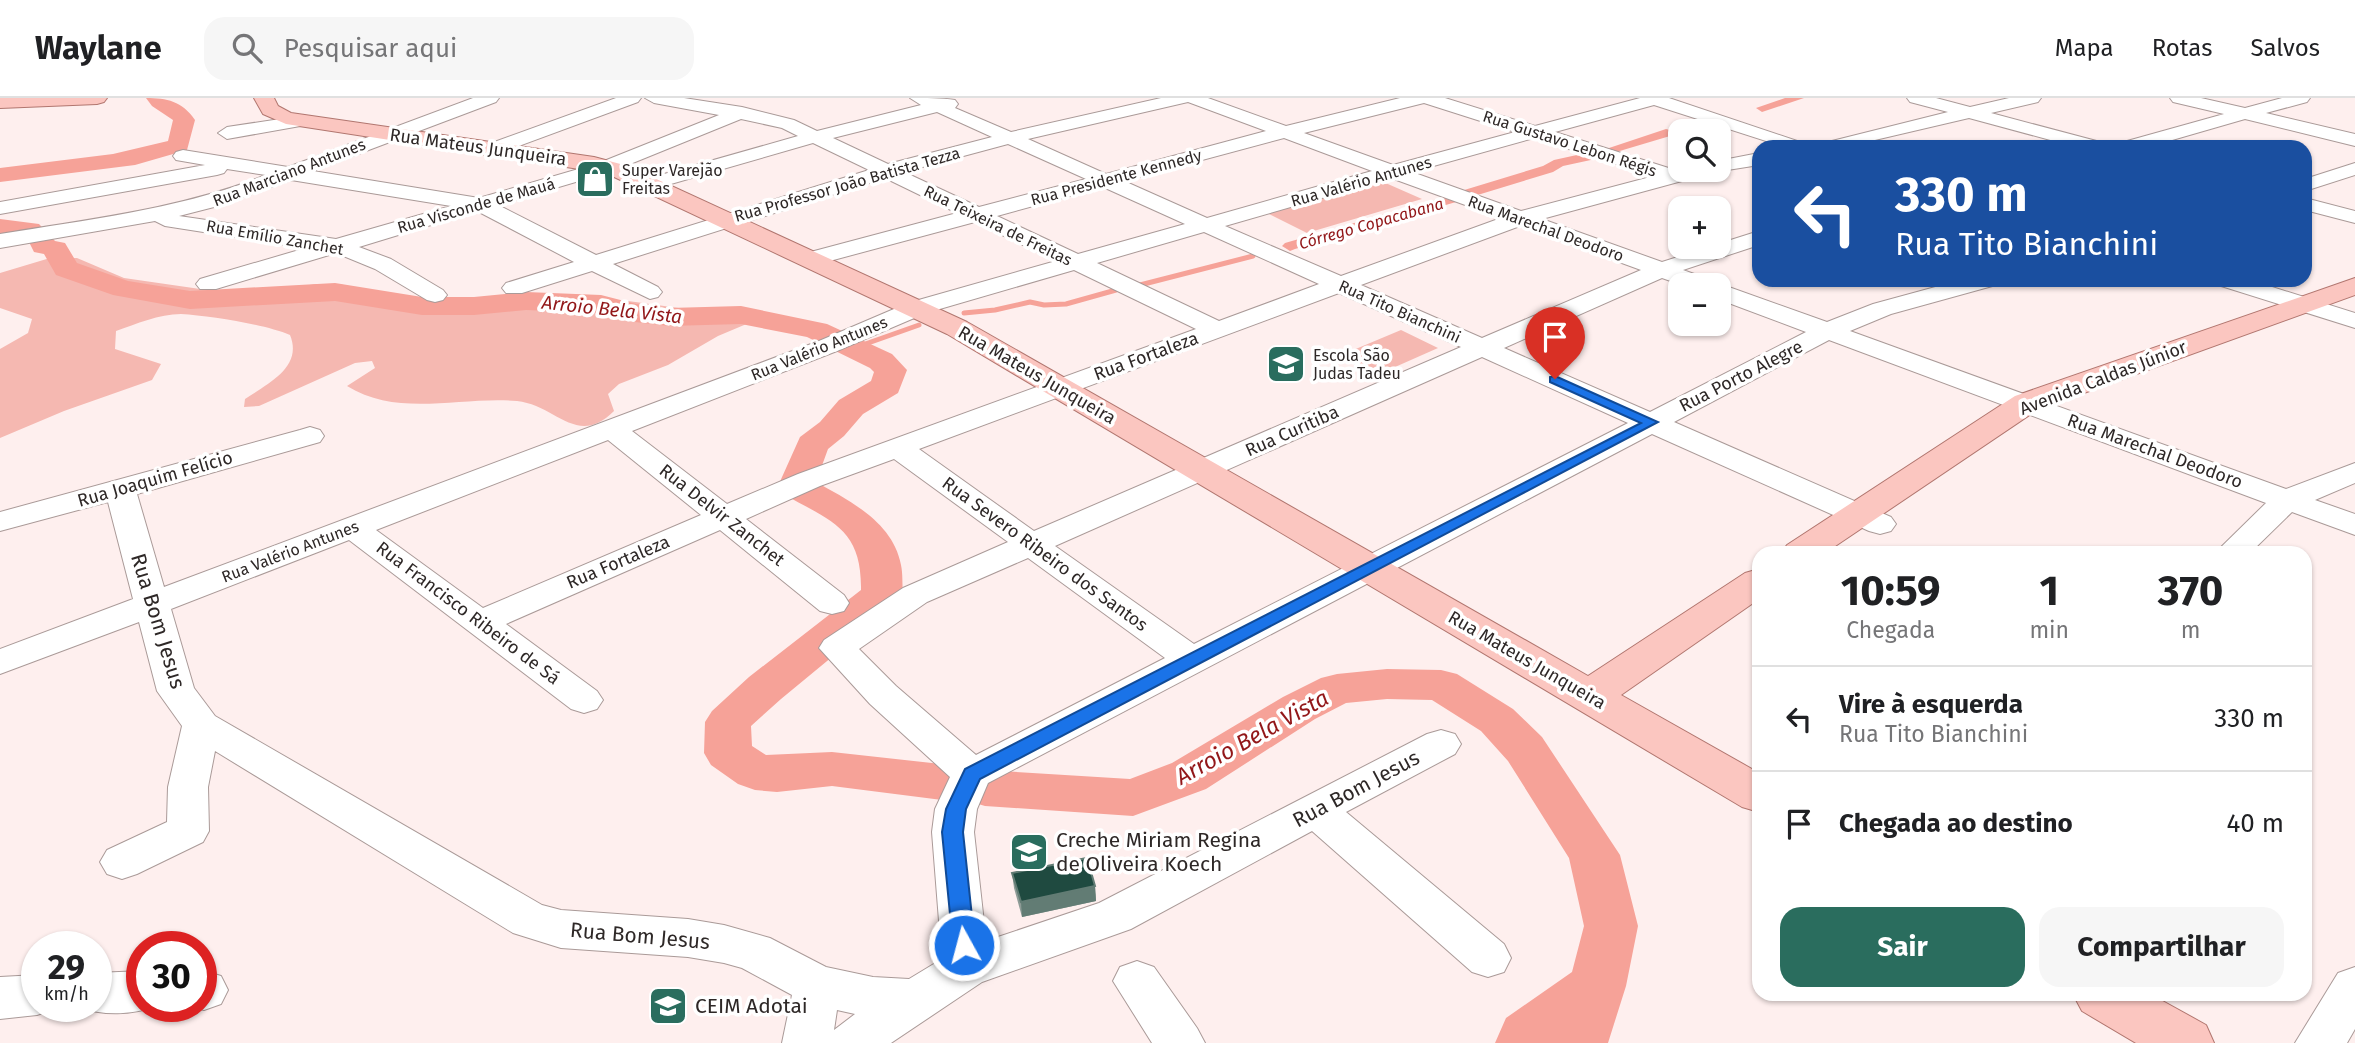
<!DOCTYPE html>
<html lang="pt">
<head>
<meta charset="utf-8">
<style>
  body { margin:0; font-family:"Fira Sans",sans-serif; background:#f6f6f6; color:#202124; height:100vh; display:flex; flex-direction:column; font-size:26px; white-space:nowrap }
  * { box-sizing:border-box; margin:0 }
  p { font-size:23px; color:#757577 }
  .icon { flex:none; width:38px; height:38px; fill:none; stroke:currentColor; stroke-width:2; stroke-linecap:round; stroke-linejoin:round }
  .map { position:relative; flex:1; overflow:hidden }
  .sheet { position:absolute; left:1752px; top:448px; width:560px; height:455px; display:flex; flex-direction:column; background:#fff; border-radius:21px; box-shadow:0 2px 5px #0004 }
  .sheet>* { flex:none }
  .guide { position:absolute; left:1752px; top:42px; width:560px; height:147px; border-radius:21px; box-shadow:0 2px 5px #0004; background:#1a4fa0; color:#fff; overflow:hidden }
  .buttons { position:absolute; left:1668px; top:21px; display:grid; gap:14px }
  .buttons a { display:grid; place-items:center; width:63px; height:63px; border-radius:14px; background:#fff; box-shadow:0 2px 5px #0004; font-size:35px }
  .speed { position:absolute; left:21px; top:833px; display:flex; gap:14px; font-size:35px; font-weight:700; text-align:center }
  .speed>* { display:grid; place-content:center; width:91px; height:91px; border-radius:50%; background:#fff; box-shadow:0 2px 5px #0004; line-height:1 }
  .speed small { font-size:18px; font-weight:400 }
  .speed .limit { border:10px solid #d22; background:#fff; color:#111 }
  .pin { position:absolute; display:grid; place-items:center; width:60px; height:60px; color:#fff; margin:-72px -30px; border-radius:50% 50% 50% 0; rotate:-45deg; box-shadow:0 0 7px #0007 }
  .pin .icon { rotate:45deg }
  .me { position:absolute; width:77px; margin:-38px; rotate:353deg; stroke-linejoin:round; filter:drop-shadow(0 0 5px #0008) }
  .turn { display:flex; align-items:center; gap:24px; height:147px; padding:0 28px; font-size:32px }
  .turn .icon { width:91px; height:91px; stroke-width:2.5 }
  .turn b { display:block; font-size:49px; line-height:60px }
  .eta { display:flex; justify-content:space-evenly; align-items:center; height:119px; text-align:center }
  .eta b { font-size:42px; font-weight:700; line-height:49px }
  .action { display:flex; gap:14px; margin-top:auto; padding:14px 28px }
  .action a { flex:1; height:80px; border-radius:21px; background:#2a6d5e; color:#fff; font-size:28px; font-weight:700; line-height:80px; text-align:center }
  .action a+a { background:#f6f6f6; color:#202124 }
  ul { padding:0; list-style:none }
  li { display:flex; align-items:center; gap:21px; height:105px; padding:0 28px; border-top:2px solid #e0e0e0 }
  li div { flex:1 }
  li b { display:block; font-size:26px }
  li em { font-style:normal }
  header { display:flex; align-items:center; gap:42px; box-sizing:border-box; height:98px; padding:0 35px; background:#fff; border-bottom:2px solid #e0e0e0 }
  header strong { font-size:33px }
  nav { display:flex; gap:38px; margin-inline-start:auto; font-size:24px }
  .search { width:490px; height:63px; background:#f6f6f6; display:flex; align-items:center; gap:18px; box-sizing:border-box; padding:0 24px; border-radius:21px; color:#757577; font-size:26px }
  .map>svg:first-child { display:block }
  .green { fill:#f5b8b1 }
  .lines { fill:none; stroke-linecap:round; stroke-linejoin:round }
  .stream { stroke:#f6a298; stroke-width:5 }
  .canal { fill:#f6a298; fill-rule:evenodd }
  .river { fill:#f6a298; fill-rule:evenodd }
  .minor-casing { stroke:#aa9a98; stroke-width:2 }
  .major-casing { stroke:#b1766f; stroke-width:2 }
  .minor { fill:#fff; fill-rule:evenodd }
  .major { fill:#fbc6c0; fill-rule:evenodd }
  .wall { fill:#8e9c97 }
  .shaded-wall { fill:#627c74 }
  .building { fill:#1f4a40; stroke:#627c74; stroke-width:2 }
  .route { fill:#1a73e8; stroke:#114b97; stroke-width:2 }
  .labels { text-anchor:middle; stroke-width:7; stroke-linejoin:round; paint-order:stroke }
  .far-street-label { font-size:16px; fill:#2e2827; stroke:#fff }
  .far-poi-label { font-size:16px; fill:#2e2827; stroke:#fff; text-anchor:start }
  .far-water-label { font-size:16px; font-style:italic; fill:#921719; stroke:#fff }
  .street-label { font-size:18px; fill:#2e2827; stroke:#fff }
  .water-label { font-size:19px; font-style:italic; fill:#921719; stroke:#fff }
  .near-street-label { font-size:21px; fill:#2e2827; stroke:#fff }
  .near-poi-label { font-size:21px; fill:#2e2827; stroke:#fff; text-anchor:start }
  .near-water-label { font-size:23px; font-style:italic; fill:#921719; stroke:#fff }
</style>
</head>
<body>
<header>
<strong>Waylane</strong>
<div class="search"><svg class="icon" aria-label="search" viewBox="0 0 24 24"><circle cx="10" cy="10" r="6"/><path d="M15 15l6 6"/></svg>Pesquisar aqui</div>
<nav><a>Mapa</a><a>Rotas</a><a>Salvos</a></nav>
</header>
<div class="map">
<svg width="2355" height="945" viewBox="0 0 2355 945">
  <rect width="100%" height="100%" fill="#feefee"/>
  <!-- green -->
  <path class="green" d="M1381,83l41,18 -115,34 -40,-20z
    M50,160h27l47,20 83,12 33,2 33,-1 43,-7h23l66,14 37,3 115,-5 71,5 65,9 66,3 -3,7 -38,16 -50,29 -49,19 -11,10 6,17c-37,37 -58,-6 -97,-10 -57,-5 -119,17 -170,-15l28,-18 -3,-7 -17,2 -96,43 -15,1 1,-8c24,-16 58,-32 45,-64 -26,-11 -80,-19 -109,-21 -22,0 -45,10 -65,17l-1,18 46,15 -9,16 -88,31 -64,27v-89l28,-16 4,-14 -32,-11v-35z
    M1401,232l37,18 -61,27 -38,-19z"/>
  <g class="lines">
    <!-- stream -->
    <path class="stream" d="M1140,187l113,-29
      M964,215l31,-3 35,-8 14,3 22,-1 50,-14
      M854,250l65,-23"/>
    <!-- canal -->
    <path class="canal" d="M1785,0h19l-42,14 -6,-4z
      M1666,31l4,1v6l-57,17 -7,-4z
      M1595,53l5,1v6l-37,8 -10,6 -82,25h-10l-2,-3 2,-3 82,-25 11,-6z
      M1451,97l5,1v6l-161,47 -5,2 -8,-5 3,-3z"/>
    <!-- river -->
    <path class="river" d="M146,0c21,0 36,3 49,22l-8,30 -52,15 -135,17v-14l113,-14 55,-13 5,-21 -21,-14z
      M0,121l39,5 16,17 10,2 12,20 51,18 62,10 145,-8 87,14h52l52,-5 75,3 35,9 33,4 72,-2 86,18 65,30 15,16 -9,23 -35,21 -19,22 -16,13 -12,33c34,19 77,40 85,83 2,9 1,19 2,28l-25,26 -97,80 -30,27 1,20 14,9 66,-3 118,13 17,5 3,5 15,-5 145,9 42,-16 111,-66 38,-19 16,-4 50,-5 54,1 16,4 56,35 29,28 78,118 18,71 -12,60 -18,57h-113l11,-25 66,-46 12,-46 -15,-68 -61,-97 -27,-30 -49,-31 -45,-1 -41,4 -31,16 -109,70 -73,27 -148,-10 -17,-5 -3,-5 -15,5 -118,-15 -55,6 -22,-2 -17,-6 -27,-19 -7,-12 1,-31 7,-11 37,-34 112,-87c1,-62 -30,-69 -78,-96l-5,-8 22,-49 20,-15 19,-22 32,-19 3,-9 -4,-4 -63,-31 -66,-13 -72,2 -34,-4 -35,-9 -74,-3 -52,5h-52l-87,-14 -145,8 -77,-14 -57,-20 -12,-21 -10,-2 -7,-14 -27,-3z"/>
    <defs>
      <path id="minor" d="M473,0h26l-3,4 -183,69 166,27 120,-35 120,-48 -65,-12 -9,-5h39l58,9 52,13 23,11 104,-26 -11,-7c15,0 32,0 45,2l3,4 -3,4 56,24 150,-34h47l78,28 114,-28h45l90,28 105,-28h29l143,48 136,-34 -38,-10 -3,-4h29l34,9 39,-9h32l-3,4 -47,11 113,30 2,4h-30l-107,-29 -124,29h-60l-131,-42 -99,27 123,39 40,-1v-9l41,-8v12l-44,7 -173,47 120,43 47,-15h9v-3l41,-13v14l-76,25 28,10 4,5 11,1 101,36 46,-18 88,-24h39l-4,5 -105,29 -41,17 436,158 69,-26v20l-40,17 40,14v21l-63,-23 -42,41h-35l51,-50 -437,-163 -155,82 217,95 5,7 -5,7 -11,3 -11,-3 -217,-97 -664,349 -11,26 -3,23 12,109 113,-38 328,-169 14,-4 14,4 6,10 -6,10 -109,58 158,132 7,14 -7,14 -16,5 -16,-5 -160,-141 -181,98 -149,53 -91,61h-109l10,-48 -50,-27 -18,-5 -36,-6 -127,-9 -48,-15 -298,-182 -7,36 1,44 -6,11 -66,32 -15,5 -15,-5 -7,-12 7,-12 60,-28 1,-35 14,-61 -25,-35 -18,-69 -139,52v-25l133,-50 -25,-97 -108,29v-19l300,-82 10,-3 10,3 4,6 -4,6 -183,52 27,93 655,-246 89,-38 148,-42 -81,-39 -164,44 -8,-2 -3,-5 3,-5 154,-41 -72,-35 -272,86 45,23 4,5 -4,5 -8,2 -58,-28 -70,22h-16l-4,-5 4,-5 68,-21 -97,-51 -118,36 32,12 52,31 4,5 -4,5 -8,2 -8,-2 -52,-31 -39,-16 -120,36h-16l-4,-5 4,-5 106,-31 -141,-22 -10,-5 -155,27v-14c90,-15 181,-25 266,-59l-39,-6 -3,4 -7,2 -217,39v-12l205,-37 -29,-5 -3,-4 3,-4 7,-2 105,17zM1188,4l78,29 -160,43 -78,-35zM1424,5l91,29 -122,33 -89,-32zM937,14l55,25 -104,27 -55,-26zM741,21l41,9 16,8 -155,44 -3,4 3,4 7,2 163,-47 56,27 -273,85 -98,-50 115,-34zM1284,40l88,33 -165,47 -83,-37zM1534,40l120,38 -133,35 -109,-39zM1008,46l78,35 -107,28 -75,-35zM1391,80l110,40 -160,58 -116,-50zM291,82l160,26 -115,33 -157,-23 39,-10zM1103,89l82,37 -107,30 -81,-38zM1520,128l121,44 -159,68 -121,-53zM1204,134l115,52 -100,37 -122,-58zM1074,172l122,59 -398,145 -71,30 -95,-73 205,-80 89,-38zM1662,180l20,7h36v14l88,33 -156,80 -146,-64zM1339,195l122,54 -427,184 -115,-82zM1482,259l146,66 -434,221 -139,-98zM608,342l93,75 -218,93 -107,-78zM894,361l114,83 -105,46 -79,52 -5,8 51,56 80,73 -15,32 -3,23 10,127 -33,20 -36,-2 -47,-10 -56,-29 -46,-13 -36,-6 -127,-9 -19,-5 -327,-189 -21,-28 -23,-79 178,-69 222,169 13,4 13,-4 6,-9 -6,-9 -91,-67 214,-94 100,81 12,3 12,-3 5,-8 -5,-8 -98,-76 74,-33zM1028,460l137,100 -189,97 -80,-69 -37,-37 68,-47zM837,912l18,4 -21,16z
        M616,0h25l-3,4 -138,51h-14l-3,-4 3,-4z
        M2170,0h31l44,10 37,-10h28l-3,4 -41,11 89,21v12l-110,-27 -97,28h-30l2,-4 104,-29 -51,-12z
        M300,18l9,5 -3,4 -79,14 -9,-6 9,-6z
        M2355,65v12l-50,16v-12z
        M2305,100l50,13v12l-50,-13z
        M2214,182h36l105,33v15l-137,-43z
        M1137,863l17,6 43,61 8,15h-53l-39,-62 7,-14z
        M2355,869v62l-8,14h-52l43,-70z
        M201,872l20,6 7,14 -7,14 -17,6 -14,-4h11z
        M142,873v35h14c-24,9 -53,10 -77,1l17,-1v-33z
        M37,877v31h18l-1,3 -17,6 -37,4v-42z"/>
      <path id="major" d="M0,0h107l-3,4 -7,2 -97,4z
        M254,0h20l4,8 13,7 303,44 34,9 339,156 621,354 157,-103 14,-4v30l-138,96 138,78v39l-17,-5 -795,-473 -335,-158 -20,-5 -306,-47 -23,-10z
        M2355,180v17l-318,115 -212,143h-44l6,-8 228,-149z
        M2073,896h77l56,31 8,18h-78l-54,-32z"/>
    </defs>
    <!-- minor casing -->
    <use href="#minor" class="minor-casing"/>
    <!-- major casing -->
    <use href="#major" class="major-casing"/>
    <!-- minor -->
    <use href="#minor" class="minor"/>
    <!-- major -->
    <use href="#major" class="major"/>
  </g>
  <!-- wall -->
  <path class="wall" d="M1012,775l83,13 1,15 -74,16 -8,-29z"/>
  <!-- shaded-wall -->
  <path class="shaded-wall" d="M1095,788l1,15 -74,16 -1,-15z"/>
  <!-- building -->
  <path class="building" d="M1087,760l8,28 -74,16 -9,-29z"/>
  <!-- route -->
  <path class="route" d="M1555,278l103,46 -678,357 -14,30 -3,23 12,113 -4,6 -7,3 -8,-3 -3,-6 -11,-113 4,-23 19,-40 676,-346 -91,-41v-5z"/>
  <!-- icons -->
  <defs>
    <symbol id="shop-square" viewBox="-11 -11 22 22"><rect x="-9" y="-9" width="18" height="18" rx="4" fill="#2a6d5e" stroke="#fff"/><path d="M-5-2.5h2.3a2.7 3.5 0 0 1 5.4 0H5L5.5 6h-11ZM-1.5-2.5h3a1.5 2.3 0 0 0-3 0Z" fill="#fff"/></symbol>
    <symbol id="school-square" viewBox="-11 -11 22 22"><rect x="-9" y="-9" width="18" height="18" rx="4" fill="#2a6d5e" stroke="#fff"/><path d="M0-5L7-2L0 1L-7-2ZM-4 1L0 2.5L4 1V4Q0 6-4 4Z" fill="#fff"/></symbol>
  </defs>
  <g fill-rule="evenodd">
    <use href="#shop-square" x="573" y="59" width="44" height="44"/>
    <use href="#school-square" x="1264" y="244" width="44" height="44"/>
    <use href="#school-square" x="1007" y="732" width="44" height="44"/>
    <use href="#school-square" x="646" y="886" width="44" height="44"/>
  </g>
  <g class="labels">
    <!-- far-street labels -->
    <g class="far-street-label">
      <text transform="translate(1570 45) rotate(18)" y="6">Rua Gustavo Lebon Régis</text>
      <text transform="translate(289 74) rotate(-21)" y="6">Rua Marciano Antunes</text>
      <text transform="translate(1116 79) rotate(-15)" y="6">Rua Presidente Kennedy</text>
      <text transform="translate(1361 83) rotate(-16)" y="6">Rua Valério Antunes</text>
      <text transform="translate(847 86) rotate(-16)" y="6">Rua Professor João Batista Tezza</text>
      <text transform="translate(476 107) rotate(-16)" y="6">Rua Visconde de Mauá</text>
      <text transform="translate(998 127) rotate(26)" y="6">Rua Teixeira de Freitas</text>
      <text transform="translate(1546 130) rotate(20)" y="6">Rua Marechal Deodoro</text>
      <text transform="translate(275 139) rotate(10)" y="6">Rua Emílio Zanchet</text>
      <text transform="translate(1400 213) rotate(24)" y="6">Rua Tito Bianchini</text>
      <text transform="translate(819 250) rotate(-22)" y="6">Rua Valério Antunes</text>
      <text transform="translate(290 453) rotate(-21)" y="6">Rua Valério Antunes</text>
    </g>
    <!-- far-poi labels -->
    <g class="far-poi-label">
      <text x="622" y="78">Super Varejão<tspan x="622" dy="18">Freitas</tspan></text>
      <text x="1313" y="263">Escola São<tspan x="1313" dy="18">Judas Tadeu</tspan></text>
    </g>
    <!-- far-water labels -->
    <g class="far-water-label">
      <text transform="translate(1371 125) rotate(-16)" y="6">Córrego Copacabana</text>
    </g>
    <!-- street labels -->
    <g class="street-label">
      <text transform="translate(478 49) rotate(8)" y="6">Rua Mateus Junqueira</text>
      <text transform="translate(1146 258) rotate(-20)" y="6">Rua Fortaleza</text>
      <text transform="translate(1037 277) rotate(30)" y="6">Rua Mateus Junqueira</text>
      <text transform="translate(1741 278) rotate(-27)" y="6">Rua Porto Alegre</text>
      <text transform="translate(2103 280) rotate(-21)" y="6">Avenida Caldas Júnior</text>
      <text transform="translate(1292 333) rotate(-24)" y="6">Rua Curitiba</text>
      <text transform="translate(2155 353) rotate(20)" y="6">Rua Marechal Deodoro</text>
      <text transform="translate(155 381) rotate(-16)" y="6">Rua Joaquim Felício</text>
      <text transform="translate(722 417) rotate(38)" y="6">Rua Delvir Zanchet</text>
      <text transform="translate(1045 456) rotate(36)" y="6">Rua Severo Ribeiro dos Santos</text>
      <text transform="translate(618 464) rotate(-23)" y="6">Rua Fortaleza</text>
      <text transform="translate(468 515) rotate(37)" y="6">Rua Francisco Ribeiro de Sá</text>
      <text transform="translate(1527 562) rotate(30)" y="6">Rua Mateus Junqueira</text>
    </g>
    <!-- water labels -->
    <g class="water-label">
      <text transform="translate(612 211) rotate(6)" y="7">Arroio Bela Vista</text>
    </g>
    <!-- near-street labels -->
    <g class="near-street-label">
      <text transform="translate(158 523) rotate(73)" y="7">Rua Bom Jesus</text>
      <text transform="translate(1356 691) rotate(-28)" y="7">Rua Bom Jesus</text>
      <text transform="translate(640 838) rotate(5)" y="7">Rua Bom Jesus</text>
    </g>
    <!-- near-poi labels -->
    <g class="near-poi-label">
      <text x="1056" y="749">Creche Miriam Regina<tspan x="1056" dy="24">de Oliveira Koech</tspan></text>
      <text x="695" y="915">CEIM Adotai</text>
    </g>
    <!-- near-water labels -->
    <g class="near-water-label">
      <text transform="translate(1252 639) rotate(-29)" y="8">Arroio Bela Vista</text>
    </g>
  </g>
</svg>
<div class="buttons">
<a><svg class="icon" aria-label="search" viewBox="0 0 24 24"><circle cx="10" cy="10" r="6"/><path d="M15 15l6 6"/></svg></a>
<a>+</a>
<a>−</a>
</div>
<div class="speed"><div>29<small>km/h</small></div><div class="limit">30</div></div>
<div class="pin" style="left:1555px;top:281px;background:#d93025"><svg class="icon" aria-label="arrive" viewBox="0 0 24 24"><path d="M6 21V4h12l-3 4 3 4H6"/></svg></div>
<svg class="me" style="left:964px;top:847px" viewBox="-20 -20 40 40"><circle r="17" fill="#1a73e8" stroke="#fff" stroke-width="3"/><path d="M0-11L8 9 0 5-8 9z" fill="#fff"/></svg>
<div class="guide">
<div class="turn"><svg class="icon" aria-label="left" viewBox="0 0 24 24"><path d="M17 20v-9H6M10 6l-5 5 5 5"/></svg><div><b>330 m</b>Rua Tito Bianchini</div></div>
</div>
<section class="sheet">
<div class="eta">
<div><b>10:59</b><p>Chegada</p></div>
<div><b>1</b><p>min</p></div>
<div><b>370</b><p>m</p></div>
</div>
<ul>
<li><svg class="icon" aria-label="left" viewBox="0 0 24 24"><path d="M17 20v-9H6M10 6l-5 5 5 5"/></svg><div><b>Vire à esquerda</b><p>Rua Tito Bianchini</p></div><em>330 m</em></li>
<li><svg class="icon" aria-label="arrive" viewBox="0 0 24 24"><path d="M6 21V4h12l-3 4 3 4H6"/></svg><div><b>Chegada ao destino</b></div><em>40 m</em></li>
</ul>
<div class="action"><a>Sair</a><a>Compartilhar</a></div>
</section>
</div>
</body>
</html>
